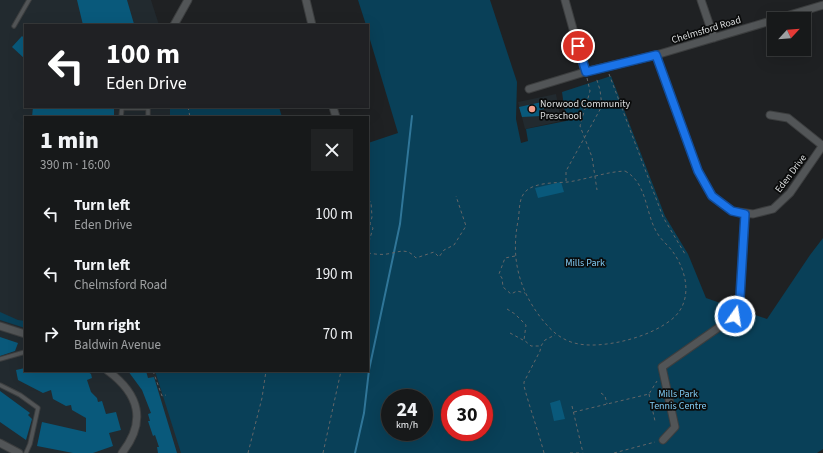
<!DOCTYPE html>
<html lang="en">
<head>
<meta charset="utf-8">
<style>
  body { margin:0; font-family:"Source Sans 3",sans-serif; background:#202223; color:#f1f3f6; height:100vh; display:flex; flex-direction:column; font-size:15px; white-space:nowrap }
  * { box-sizing:border-box; margin:0 }
  p { font-size:13px; color:#9ea0a2 }
  .icon { flex:none; width:22px; height:22px; fill:none; stroke:currentColor; stroke-width:2; stroke-linecap:round; stroke-linejoin:round }
  .map { position:relative; flex:1; overflow:hidden }
  .sheet { position:absolute; left:24px; top:116px; width:345px; height:256px; display:flex; flex-direction:column; background:#17191a; border-radius:0px; box-shadow:0 4px 16px #0002,0 0 0 1px #363839 }
  .sheet>* { flex:none }
  .hud { position:absolute; left:24px; top:24px; width:345px; height:84px; border-radius:0px; box-shadow:0 4px 16px #0002,0 0 0 1px #363839; background:#202124; color:#fff; overflow:hidden }
  .needle { width:26px; rotate:64deg }
  .buttons { position:absolute; left:767px; top:12px; display:grid; gap:8px }
  .buttons a { display:grid; place-items:center; width:44px; height:44px; border-radius:0px; background:#17191a; box-shadow:0 4px 16px #0002,0 0 0 1px #363839; font-size:20px }
  .speed { position:absolute; left:381px; top:389px; display:flex; gap:8px; font-size:20px; font-weight:700; text-align:center }
  .speed>* { display:grid; place-content:center; width:52px; height:52px; border-radius:50%; background:#17191a; box-shadow:0 4px 16px #0002,0 0 0 1px #363839; line-height:1 }
  .speed small { font-size:10px; font-weight:400 }
  .speed .limit { border:6px solid #d22; background:#fff; color:#111 }
  .pin { position:absolute; display:grid; place-items:center; width:34px; height:34px; color:#fff; margin:-17px; border:2px solid #fff; border-radius:50%; box-shadow:0 1px 4px #0007 }
  .me { position:absolute; width:44px; margin:-22px; rotate:13deg; stroke-linejoin:round; filter:drop-shadow(0 0 3px #0008) }
  .turn { display:flex; align-items:center; gap:14px; height:84px; padding:0 16px; font-size:18px }
  .turn .icon { width:52px; height:52px; stroke-width:2.5 }
  .turn b { display:block; font-size:28px; line-height:34px }
  .round { display:grid; place-items:center; flex:none; width:42px; height:42px; border-radius:0px; background:#202223 }
  .overview { display:flex; align-items:center; justify-content:space-between; height:68px; padding:0 16px }
  h1 { font-size:24px; font-weight:800; line-height:30px }
  ul { padding:0; list-style:none }
  li { display:flex; align-items:center; gap:12px; height:60px; padding:0 16px }
  li div { flex:1 }
  li b { display:block; font-size:15px }
  li em { font-style:normal }
  .map>svg:first-child { display:block }
  .built { fill:#222a2f }
  .green { fill:#094058; fill-rule:evenodd }
  .lines { fill:none; stroke-linecap:round; stroke-linejoin:round }
  .stream { stroke:#307699; stroke-width:2 }
  .building { fill:#09597b }
  .lane-casing { stroke:#3c3e3f; stroke-width:5.5 }
  .street-casing { stroke:#3c3e3f; stroke-width:9 }
  .path { stroke:#646668; stroke-width:1; stroke-dasharray:3 3; stroke-linecap:butt }
  .lane { stroke:#525557; stroke-width:3.5 }
  .street { stroke:#525557; stroke-width:7 }
  .route-casing { stroke:#114b97; stroke-width:10 }
  .route { stroke:#1a73e8; stroke-width:7 }
  .poi-dot { fill:#f49e8a; stroke:#0a0b0b; stroke-width:1.5 }
  .labels { text-anchor:middle; stroke-width:3.5; stroke-linejoin:round; paint-order:stroke }
  .street-label { font-size:10px; fill:#dddfe0; stroke:#0a0b0b }
  .poi-label { font-size:10px; fill:#dddfe0; stroke:#0a0b0b; text-anchor:start }
  .park-label { font-size:10px; fill:#81ccf5; stroke:#0a0b0b }
</style>
</head>
<body>
<div class="map">
<svg width="823" height="453" viewBox="0 0 823 453">
  <rect width="100%" height="100%" fill="#1f2123"/>
  <!-- built -->
  <path class="built" d="M0,0h151l8,25h-134v82h160l3,10h-163v254h132l26,82h-183z
    M556,94l5,27 -36,8 -7,-27z"/>
  <!-- green -->
  <path class="green" d="M358,0h132l27,82 -1,37 5,24 7,-2 -2,-12 40,-8 -4,-29 49,-16 54,140 23,38 18,44 61,21 43,-64 13,-17v211l-6,4h-636l-26,-82h213v-228l30,-10 -30,-100v-8h-2zM390,398h34v34h-34zM450,398h34v34h-34z
    M170,107h109l3,10h-112z
    M0,312l18,8 7,1v7l-25,-8z"/>
  <g class="lines">
    <!-- stream -->
    <path class="stream" d="M355,453l9,-40 5,-43 31,-146 12,-108"/>
  </g>
  <!-- building -->
  <path class="building" d="M77,0h50l7,24 -51,1z
    M22,36l3,3v20l-13,-12z
    M542,102l2,7 -5,1 2,6 -19,1 -3,-10z
    M33,107h81v10h-82z
    M561,182l3,10 -26,6 -3,-10z
    M0,337l18,6 -3,8 -15,5z
    M25,368v3h62l4,3 1,4 -5,2 4,12 6,6 1,4 4,-1 4,13 10,-2 5,18 -12,3 4,13 -20,7h-20l-36,-7 5,-24 44,10v-14l-14,-8 -1,-5 -5,1 -13,-7 -2,-9 -8,3 -25,-13 -2,-10z
    M128,371h18l2,7 6,-1 23,76h-19l-1,-6h2l-4,-12 -2,1 -5,-15h2l-2,-7 3,-1 -9,-23z
    M0,391l30,22 -2,2 4,4 -6,21 -26,-18z
    M560,400l5,19 -11,2 -4,-18z"/>
  <g class="lines">
    <defs>
      <path id="lane" d="M14,26l15,-26
        M121,117l1,-9h26
        M148,117v-10
        M0,359l25,-7
        M0,385l20,10 18,13 -8,36 -4,9"/>
      <path id="street" d="M306,0l6,25
        M565,0l20,72
        M701,0l13,38
        M776,19l47,-14
        M174,25l14,-25
        M656,55l42,116 14,25 20,15 21,3 20,-5 17,-16 33,-48
        M529,89l56,-17 71,-17 118,-35
        M333,107l3,10
        M770,115l18,3 35,28
        M0,326l25,8
        M108,371c31,23 39,50 14,82
        M663,440l12,-13 -13,-60 73,-51 5,-19 5,-83
        M0,443l19,10"/>
    </defs>
    <!-- lane casing -->
    <use href="#lane" class="lane-casing"/>
    <!-- street casing -->
    <use href="#street" class="street-casing"/>
    <!-- path -->
    <path class="path" d="M609,74l54,143 22,37
      M587,78l3,13 -10,35 12,31 5,33
      M188,107l2,10
      M279,117h1
      M625,171c22,12 20,40 31,60 4,8 12,14 17,21 15,21 20,51 -2,68 -16,12 -34,18 -52,22 -16,3 -33,5 -48,0 -14,-5 -22,-14 -30,-24 -23,-30 -30,-61 -23,-97 2,-10 0,-21 7,-29 9,-10 31,-9 43,-10 20,-3 37,-10 57,-11z
      M566,181v-10l36,-65 -2,-16 -4,-13
      M368,200l3,2 1,15 -2,7 3,4 -5,17
      M368,253c6,1 13,2 19,1 13,-2 19,-7 29,4l18,-6 5,5 5,-7 10,-5 12,-19 -10,-30
      M515,256l-10,2 -6,16 3,4 1,9 8,7 6,-3 8,2
      M507,309l8,5 11,11 -2,15 7,6h9
      M510,333l13,7
      M153,371l9,25 4,-1
      M601,393l4,3 2,8
      M649,394l6,27
      M572,406l11,47
      M574,412l75,-18 8,-13
      M248,453l14,-55 4,-27
      M323,453l18,-82
      M544,453c-6,-23 -14,-44 -20,-67v-4l16,-31 1,-5 4,-6 10,-5
      M570,453h10
      M614,453l41,-11"/>
    <!-- lane -->
    <use href="#lane" class="lane"/>
    <!-- street -->
    <use href="#street" class="street"/>
  </g>
  <g class="lines">
    <defs>
      <path id="route" d="M578,46l8,26 70,-17 42,116 14,25 20,15 13,3 -5,83 -5,19"/>
    </defs>
    <!-- route casing -->
    <use href="#route" class="route-casing"/>
    <!-- route -->
    <use href="#route" class="route"/>
  </g>
  <!-- markers -->
  <circle class="poi-dot" cx="532" cy="109" r="4"/>
  <g class="labels">
    <!-- street labels -->
    <g class="street-label">
      <text transform="translate(706 29) rotate(-17)" y="4">Chelmsford Road</text>
      <text transform="translate(790 173) rotate(-53)" y="4">Eden Drive</text>
    </g>
    <!-- poi labels -->
    <g class="poi-label">
      <text x="540" y="107">Norwood Community<tspan x="540" dy="12">Preschool</tspan></text>
    </g>
    <!-- park labels -->
    <g class="park-label">
      <text x="585" y="266">Mills Park</text>
      <text x="678" y="397">Mills Park<tspan x="678" dy="12">Tennis Centre</tspan></text>
    </g>
  </g>
</svg>
<div class="buttons">
<a><svg class="needle" viewBox="-14 -14 28 28"><path d="M0-13l5 13h-10z" fill="#e53935"/><path d="M0 13l5-13h-10z" fill="#9ea0a2"/></svg></a>
</div>
<div class="speed"><div>24<small>km/h</small></div><div class="limit">30</div></div>
<div class="pin" style="left:578px;top:46px;background:#d93025"><svg class="icon" aria-label="arrive" viewBox="0 0 24 24"><path d="M6 21V4h12l-3 4 3 4H6"/></svg></div>
<svg class="me" style="left:735px;top:316px" viewBox="-20 -20 40 40"><circle r="17" fill="#1a73e8" stroke="#fff" stroke-width="3"/><path d="M0-11L8 9 0 5-8 9z" fill="#fff"/></svg>
<div class="hud">
<div class="turn"><svg class="icon" aria-label="left" viewBox="0 0 24 24"><path d="M17 20v-9H6M10 6l-5 5 5 5"/></svg><div><b>100 m</b>Eden Drive</div></div>
</div>
<section class="sheet">
<div class="overview"><div><h1>1 min</h1><p>390 m · 16:00</p></div><a class="round"><svg class="icon" aria-label="close" viewBox="0 0 24 24"><path d="M6 6l12 12M18 6L6 18"/></svg></a></div>
<ul>
<li><svg class="icon" aria-label="left" viewBox="0 0 24 24"><path d="M17 20v-9H6M10 6l-5 5 5 5"/></svg><div><b>Turn left</b><p>Eden Drive</p></div><em>100 m</em></li>
<li><svg class="icon" aria-label="left" viewBox="0 0 24 24"><path d="M17 20v-9H6M10 6l-5 5 5 5"/></svg><div><b>Turn left</b><p>Chelmsford Road</p></div><em>190 m</em></li>
<li><svg class="icon" aria-label="right" viewBox="0 0 24 24"><path d="M7 20v-9h11M14 6l5 5-5 5"/></svg><div><b>Turn right</b><p>Baldwin Avenue</p></div><em>70 m</em></li>
</ul>
</section>
</div>
</body>
</html>
